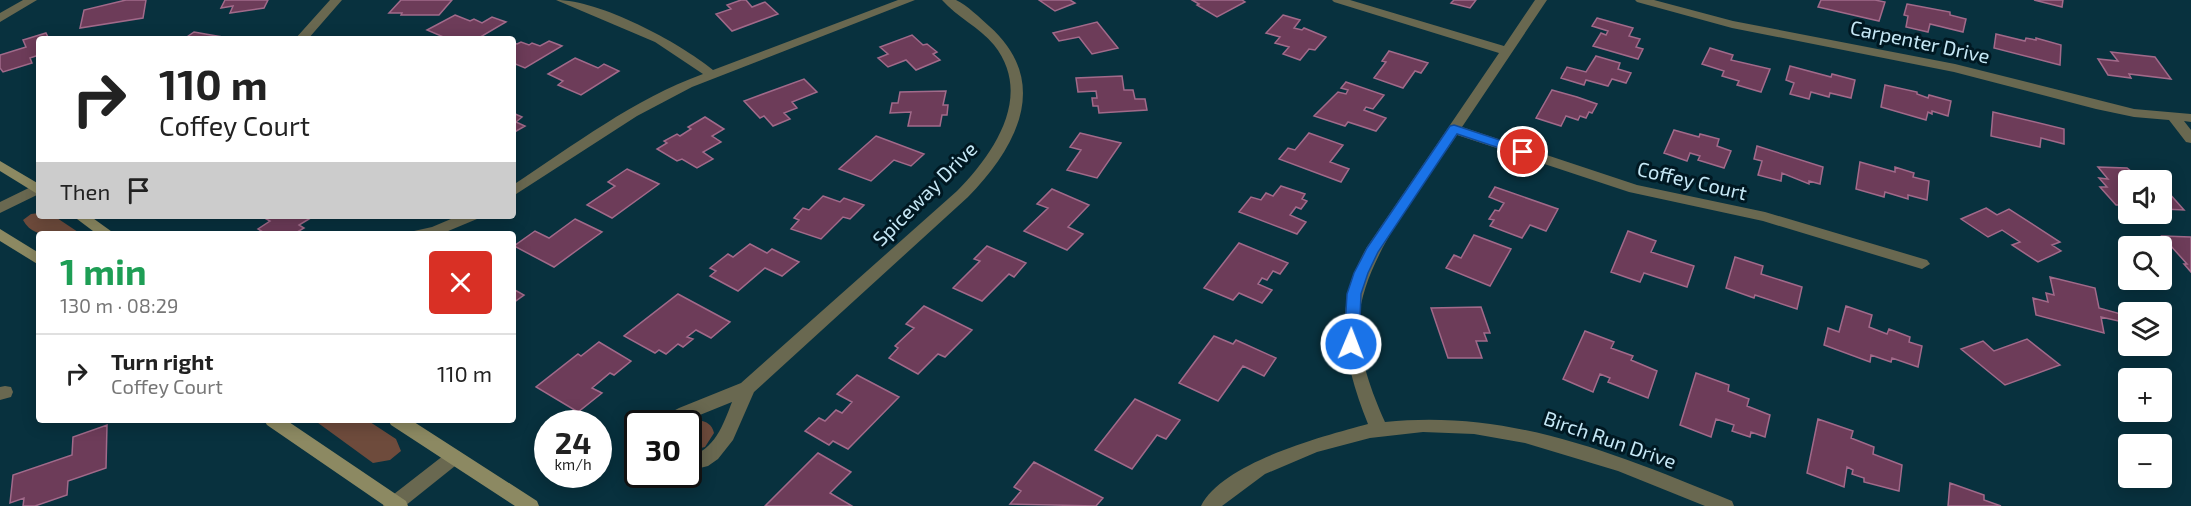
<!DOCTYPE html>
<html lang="en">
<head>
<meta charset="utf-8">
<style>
  body { margin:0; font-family:"Exo 2",sans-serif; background:#f6f6f6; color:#222; height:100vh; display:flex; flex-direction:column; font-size:22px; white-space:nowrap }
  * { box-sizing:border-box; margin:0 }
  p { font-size:20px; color:#767676 }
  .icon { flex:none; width:33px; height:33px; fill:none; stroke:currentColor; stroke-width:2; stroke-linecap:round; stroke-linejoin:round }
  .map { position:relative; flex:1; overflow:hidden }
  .details { position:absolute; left:36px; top:231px; width:480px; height:192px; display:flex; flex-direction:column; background:#fff; border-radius:6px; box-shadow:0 3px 15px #0003 }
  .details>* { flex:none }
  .banner { position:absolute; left:36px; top:36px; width:480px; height:183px; border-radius:6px; box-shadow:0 3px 15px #0003; background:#fff; color:#222; overflow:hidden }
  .controls { position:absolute; left:2118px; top:170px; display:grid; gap:12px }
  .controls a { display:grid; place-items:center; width:54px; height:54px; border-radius:6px; background:#fff; box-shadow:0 3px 15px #0003; font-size:30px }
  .speed { position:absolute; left:534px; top:410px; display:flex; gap:12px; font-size:30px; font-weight:700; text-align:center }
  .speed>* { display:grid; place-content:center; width:78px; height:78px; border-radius:50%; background:#fff; box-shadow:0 3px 15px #0003; line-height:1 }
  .speed small { font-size:15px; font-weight:400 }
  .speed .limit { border:3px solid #111; border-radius:9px; background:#fff; color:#111 }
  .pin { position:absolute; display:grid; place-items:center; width:51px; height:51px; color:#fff; margin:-26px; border:3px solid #fff; border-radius:50%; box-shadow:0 2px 6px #0007 }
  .me { position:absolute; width:66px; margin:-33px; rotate:1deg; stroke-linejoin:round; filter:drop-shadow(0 0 4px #0008) }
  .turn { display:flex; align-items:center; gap:21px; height:126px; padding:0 24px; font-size:27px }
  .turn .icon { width:78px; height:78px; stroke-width:2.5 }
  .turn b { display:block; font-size:42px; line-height:51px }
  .then { display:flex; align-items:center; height:57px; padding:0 24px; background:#0003; gap:12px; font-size:22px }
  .round { display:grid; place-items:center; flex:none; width:63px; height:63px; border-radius:6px; background:#f6f6f6 }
  .overview { display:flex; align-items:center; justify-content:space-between; height:102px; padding:0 24px }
  h1 { font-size:36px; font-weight:700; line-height:45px; color:#1e9e55 }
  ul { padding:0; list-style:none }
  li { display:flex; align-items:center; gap:18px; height:78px; padding:0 24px; border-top:2px solid #e0e0e0 }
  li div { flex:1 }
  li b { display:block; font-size:22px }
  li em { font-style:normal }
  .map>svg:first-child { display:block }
  .green { fill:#6e4b3c }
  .building { fill:#6d3c59; stroke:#a16a8a; stroke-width:1.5 }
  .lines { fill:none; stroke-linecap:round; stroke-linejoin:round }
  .minor { fill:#696850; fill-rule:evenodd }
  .secondary { fill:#8c8962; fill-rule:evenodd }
  .route { fill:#1a73e8; stroke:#114b97; stroke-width:1.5 }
  .labels { text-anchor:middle; stroke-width:6; stroke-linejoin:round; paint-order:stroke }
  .street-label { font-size:20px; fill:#c6e8f6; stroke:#001822 }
</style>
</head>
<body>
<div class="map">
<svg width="2191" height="506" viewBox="0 0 2191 506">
  <rect width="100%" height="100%" fill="#08313e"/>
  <!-- green -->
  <path class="green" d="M39,213v3h15l27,18c-21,0 -47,7 -58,-14l8,-6z
    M314,420h53l29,19 5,12 -11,9 -17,3z
    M698,420c9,2 14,4 16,13l-9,14 -16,4 -2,-28z"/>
  <!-- building -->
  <path class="building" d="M126,0h20l-3,18 -63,10 4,-18z
    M225,0h43l-4,8 -34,5 3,-7 -12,2z
    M401,0h51l-13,15h-38l1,-2h-13z
    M741,0h5l6,7 13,-5 13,12 -46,17 -16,-17 15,-5 -4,-4z
    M1039,0h31l5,3 -20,8z
    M1192,0h50l3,2 -28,15 -20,-12 2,-1z
    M1454,0h22l-6,8 -19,-5z
    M1821,0h54l10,2 -6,19 -61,-14z
    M2034,0h29l-1,7z
    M1907,4l43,8v3l16,4 -3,13 -33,-8 -2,8 -22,-5 2,-11 -4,-1z
    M455,15l15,6 4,-2 8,4 10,-6 14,5 -29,17h-29l-21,-9z
    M1283,15l17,5 -6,8 8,2 2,-2 22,9 -11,13 -6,-1 -9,11 -17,-6 6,-7 -14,-4 5,-6 -14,-4z
    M1597,18l36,10 -4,8 11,3 -4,8 7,2 -5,10 -45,-13 8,-13 5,2 2,-4 -16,-5z
    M1097,22l21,26 -26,6 -13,-17 -20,4 -6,-8z
    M194,32l17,3 24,4h-51z
    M46,33l3,6h-10v16l-9,3 2,5 -29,9 -3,-4v-13l26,-8 -3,-7z
    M1996,34l29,7 1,-3 10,2v-2l25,7 -1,20 -66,-17z
    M912,35l11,10 4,-1 10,8 -4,2 7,6 -24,10 -10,-10 -18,7 -10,-9 10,-4 -8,-7z
    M549,41l13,5 -37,22 -12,-5v-20l4,1 4,-2 8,3 3,-2 8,3z
    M1710,48l23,7 -2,5 39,9 -9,23 -24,-7 2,-4 -17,-5 2,-5 -22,-7z
    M1389,51l39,12 -7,10 -6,-2 -12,17 -29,-10 12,-16 -4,-1z
    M2111,52l44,5 16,22 -42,-5 2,4 -23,-3 -10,-16 20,2z
    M1596,56l24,7 -2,6 13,4 -5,10 -14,-4 -4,7 -22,-6 -2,5 -23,-7 6,-11 19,5z
    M575,58l23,10 6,-4 15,7 -38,24 -23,-10 5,-4 -15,-7z
    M1790,66l41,11 1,-3 23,6 -4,18 -21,-5 -1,4 -18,-5 -2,7 -19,-5 4,-11 -8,-3z
    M1122,76l2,14h9l2,9h10l2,11 -48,3 -1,-7h-5l-1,-8h5l-1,-7 -18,1 -2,-14z
    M804,79l13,13 -25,10 5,6 -13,5 6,6 -17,7 -9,-10 -4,2 -16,-17z
    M1346,82l38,13 -11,14 -7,-2 -2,3 22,8 -10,13 -28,-9 -3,4 -31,-10 24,-24 8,2 2,-4 -7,-2z
    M1885,85l32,7v2l11,4 1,-3 22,6 -3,15 -16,-5v3l-4,-2 -2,8 -45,-13z
    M1552,90l25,7 20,7 -5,9 -3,-1 -3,6 -6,-2 -2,4 -12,-4 -5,10 -25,-8z
    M946,91l-3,14h5l-1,10h-5l-2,11h-32l3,-14 -21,1 2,-10h6l2,-11z
    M1993,112l71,17v15l-23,-6 -1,9 -49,-11z
    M513,113l9,4 -6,5 9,4 -12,7z
    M705,117l19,12 -12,7 9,6 -18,10 10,7 -16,9 -15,-9 -5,2 -20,-12 10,-6 -3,-2 13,-7 3,2 11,-7 -3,-2z
    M1674,130l25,7 1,-3 19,5 -2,7 14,5 -7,17 -26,-8 2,-4 -10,-3 -3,8 -23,-8z
    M1080,133l41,10 -24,35 -30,-8 14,-20 -11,-3z
    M1309,133l34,12 -13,17 19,7 -8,13 -62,-23 9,-11 7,2z
    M876,136l48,18 -13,12 -17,-6 -23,21 -32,-12z
    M1757,146l66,21 -3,17 -11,-3v3l-27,-11 -1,8 -23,-6 4,-14 -8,-2z
    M1860,162l35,10v-5l19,6 -1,4 16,4 -2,19 -19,-5v4l-23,-7 -1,5 -28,-8z
    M2098,167l29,1 15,12h-14v25h-12l-16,-18h7l-8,-9 9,1z
    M627,169l32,15 -47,34 -25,-13 28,-19 -7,-4z
    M1281,186l24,8 -3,5 5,2 -6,8 -5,-2 -6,8 16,7 -9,12 -58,-22 12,-15 10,3 5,-7 7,3z
    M1495,187l63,22 -12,22 -16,-6 -8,13 -32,-12 4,-6 -5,-1 6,-9 4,1 5,-8 -15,-6z
    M1052,189l37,16 -21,22 15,7 -16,16 -43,-19 24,-23 -11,-4z
    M2162,192h6l16,18 -22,-1z
    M823,196l17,6 4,-4 20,7 -14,14 -7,-2 -22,22 -30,-10 8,-9 -5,-2 9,-10 6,2z
    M1986,208l11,7 12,-6 51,33 -8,3 9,6 -23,11 -26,-17 8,-3 -18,-12 -14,7 -27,-18z
    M261,216h53l-15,9 5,3 -10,6h-28l-8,-5 12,-8z
    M575,219l27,13 -48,35 -40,-21 21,-15 14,7z
    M1628,231l28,10 -5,11 43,14 -7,21 -43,-14 -4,9 -29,-10z
    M1474,235l37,14 -21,37 -44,-18 8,-13 7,3z
    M2162,236l29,1v35l-7,-8h3z
    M1239,243l49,20 -8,11 -7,-3 -6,9 -5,-2 -4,6 14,6 -10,13 -23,-10 -6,7 -29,-12z
    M750,244l17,9 5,-4 27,13 -17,14 -17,-8 -27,23 -28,-15 6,-5 -6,-3 18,-14 5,3z
    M987,246l39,17 -12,14 -5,-3 -27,27 -29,-13 27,-27 -6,-2z
    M1735,257l28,9 -2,8 41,13 -5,22 -42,-14 -1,3 -28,-10z
    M2050,277l45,11 4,20 22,6 2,8 -22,-5 3,16 -68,-18 -3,-17 15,4 -2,-9 8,2z
    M513,289l11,6 -11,8z
    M678,294l52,28 -19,16 -15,-8 -9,7 6,2 -10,8 -5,-3 -12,10 -7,-4 -4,3 -31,-17z
    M924,306l48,24 -27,27 -7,-3 -20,20 -29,-16 9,-10 -3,-2 19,-18 -8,-4z
    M1846,306l26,9 -3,12 18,7 2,-5 21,8 -1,5 13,4 -4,21 -26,-9 -1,4 -20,-7 -1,7 -46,-17 4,-17 11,4z
    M1481,307l9,26h-6l3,8h-11l6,17h-34l-17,-50z
    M1585,331l29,11 -3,6 22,8 -2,4 26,11 -9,27 -40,-16 2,-4 -10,-4 -7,18 -30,-13z
    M1214,336l19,8 3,-4 40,18 -12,18 -21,-10 -25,35 -39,-18z
    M2027,339l33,26 -55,20 -44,-36 22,-8 11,10z
    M599,342l32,19 -17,14 -4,-2 -18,15 10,5 -24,19 -42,-25 42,-33 3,2z
    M1696,373l33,12 -1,6 21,8 -2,7 23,9 -5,22 -14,-5 -1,5 -18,-6 2,-6 -18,-6 -5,18 -31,-12z
    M857,375l42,22 -51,52 -15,-8 -4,4 -24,-14 14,-13 6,3 11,-11 6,3 10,-11 -15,-8z
    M1135,399l45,21 -14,19 -9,-4 -25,34 -37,-19z
    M1818,419l35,12 -2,7 23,9 -1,7 29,11 -3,26 -35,-9v-4l-12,-4 1,-4 -6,-3 -3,20 -37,-14z
    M107,425l-1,43 -38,13 -1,14 -32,11h-12l1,-8 -14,5 3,-28 59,-20 1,-18z
    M818,453l33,19 -21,21 22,13h-87z
    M1034,462l69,36 -7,8 -86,-2 11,-13 -7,-4z
    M1950,483l34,12v5l17,6h-53z"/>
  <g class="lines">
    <!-- minor -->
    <path class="minor" d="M23,0h14l-37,22v-9z
      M330,0h12l-34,39h-13z
      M556,0c44,0 123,42 157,70l185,-70h17l-223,87 -55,29 -124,80v-11c61,-40 121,-86 190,-111l-48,-32z
      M942,0c4,0 10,0 14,0 11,5 24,18 33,26 63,56 28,121 -21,171l-214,195 -21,48 -15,19 -10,7 -20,5v-14c27,-7 35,-32 44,-55l-52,21h-23l3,-5 19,-10 62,-25 216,-192c37,-37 77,-96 37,-146 -15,-18 -37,-28 -52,-45z
      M1332,0h18l154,46 31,-46h12l-85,127 175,58 128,27 162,48 3,4 -8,5 -159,-48 -134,-29 -172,-57c-34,51 -94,123 -98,185 -1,36 12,70 26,102 126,-13 231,32 347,79l2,5h-29l-87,-35 -93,-28 -51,-9 -51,-2 -53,6 -53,14 -52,22 -43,32h-21c22,-44 123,-70 167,-82 -24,-61 -37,-116 -1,-177l132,-194 -165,-51z
      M1635,0h19l79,21 222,43 179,45 57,5v8l-7,-1 7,9v13l-5,-1 -17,-22 -35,-3 -38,-8 -142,-37 -222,-44 -95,-26z
      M39,183v11l-39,19v-11z
      M458,216h21l-2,3 -36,15h-29l2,-3 18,-4z
      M5,386l6,1 2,5 -2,5 -11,3v-13z
      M454,450l6,2 3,5 -3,5 -55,44h-22l2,-5 63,-49z"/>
    <!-- secondary -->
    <path class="secondary" d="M0,161l39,23v11l-39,-24z
      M73,216h17l25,18h-18z
      M0,229l39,24v12l-39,-24z
      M264,420h22l120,81 2,5h-23l-118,-81z
      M388,420h23l126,81 2,5h-24l-124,-81z"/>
  </g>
  <!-- route -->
  <path class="route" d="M1454,125l73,24 2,3 -6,4 -66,-22 -79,118 -10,21 -7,21 -2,50 -3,4h-10l-2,-4 3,-50 7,-21 13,-25 83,-122z"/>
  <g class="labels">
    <!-- street labels -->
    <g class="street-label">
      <text transform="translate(1920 42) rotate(12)" y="7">Carpenter Drive</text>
      <text transform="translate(1692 181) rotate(13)" y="7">Coffey Court</text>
      <text transform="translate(925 194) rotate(-45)" y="7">Spiceway Drive</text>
      <text transform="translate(1610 440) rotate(19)" y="7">Birch Run Drive</text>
    </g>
  </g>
</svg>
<div class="controls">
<a><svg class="icon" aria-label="sound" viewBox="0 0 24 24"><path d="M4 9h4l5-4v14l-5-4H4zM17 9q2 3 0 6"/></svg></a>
<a><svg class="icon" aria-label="search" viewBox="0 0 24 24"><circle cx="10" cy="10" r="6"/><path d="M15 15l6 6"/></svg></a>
<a><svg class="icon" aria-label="layers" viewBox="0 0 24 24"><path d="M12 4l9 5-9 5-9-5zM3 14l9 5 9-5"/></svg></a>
<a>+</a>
<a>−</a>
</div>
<div class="speed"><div>24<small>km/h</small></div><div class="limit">30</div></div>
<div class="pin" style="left:1523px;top:152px;background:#d93025"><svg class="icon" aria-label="arrive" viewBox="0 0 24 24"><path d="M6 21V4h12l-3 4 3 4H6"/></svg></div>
<svg class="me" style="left:1351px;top:344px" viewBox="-20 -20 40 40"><circle r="17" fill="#1a73e8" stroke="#fff" stroke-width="3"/><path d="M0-11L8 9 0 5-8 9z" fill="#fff"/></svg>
<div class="banner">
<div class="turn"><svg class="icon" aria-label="right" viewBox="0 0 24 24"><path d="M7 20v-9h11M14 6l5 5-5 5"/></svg><div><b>110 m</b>Coffey Court</div></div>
<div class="then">Then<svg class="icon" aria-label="arrive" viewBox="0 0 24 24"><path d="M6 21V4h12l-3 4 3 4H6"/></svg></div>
</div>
<section class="details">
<div class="overview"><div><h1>1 min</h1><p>130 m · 08:29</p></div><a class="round" style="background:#d93025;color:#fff"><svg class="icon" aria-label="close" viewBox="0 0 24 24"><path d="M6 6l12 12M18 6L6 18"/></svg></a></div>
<ul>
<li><svg class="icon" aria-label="right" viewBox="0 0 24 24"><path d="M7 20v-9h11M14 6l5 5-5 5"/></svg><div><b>Turn right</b><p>Coffey Court</p></div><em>110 m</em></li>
</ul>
</section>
</div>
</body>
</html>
